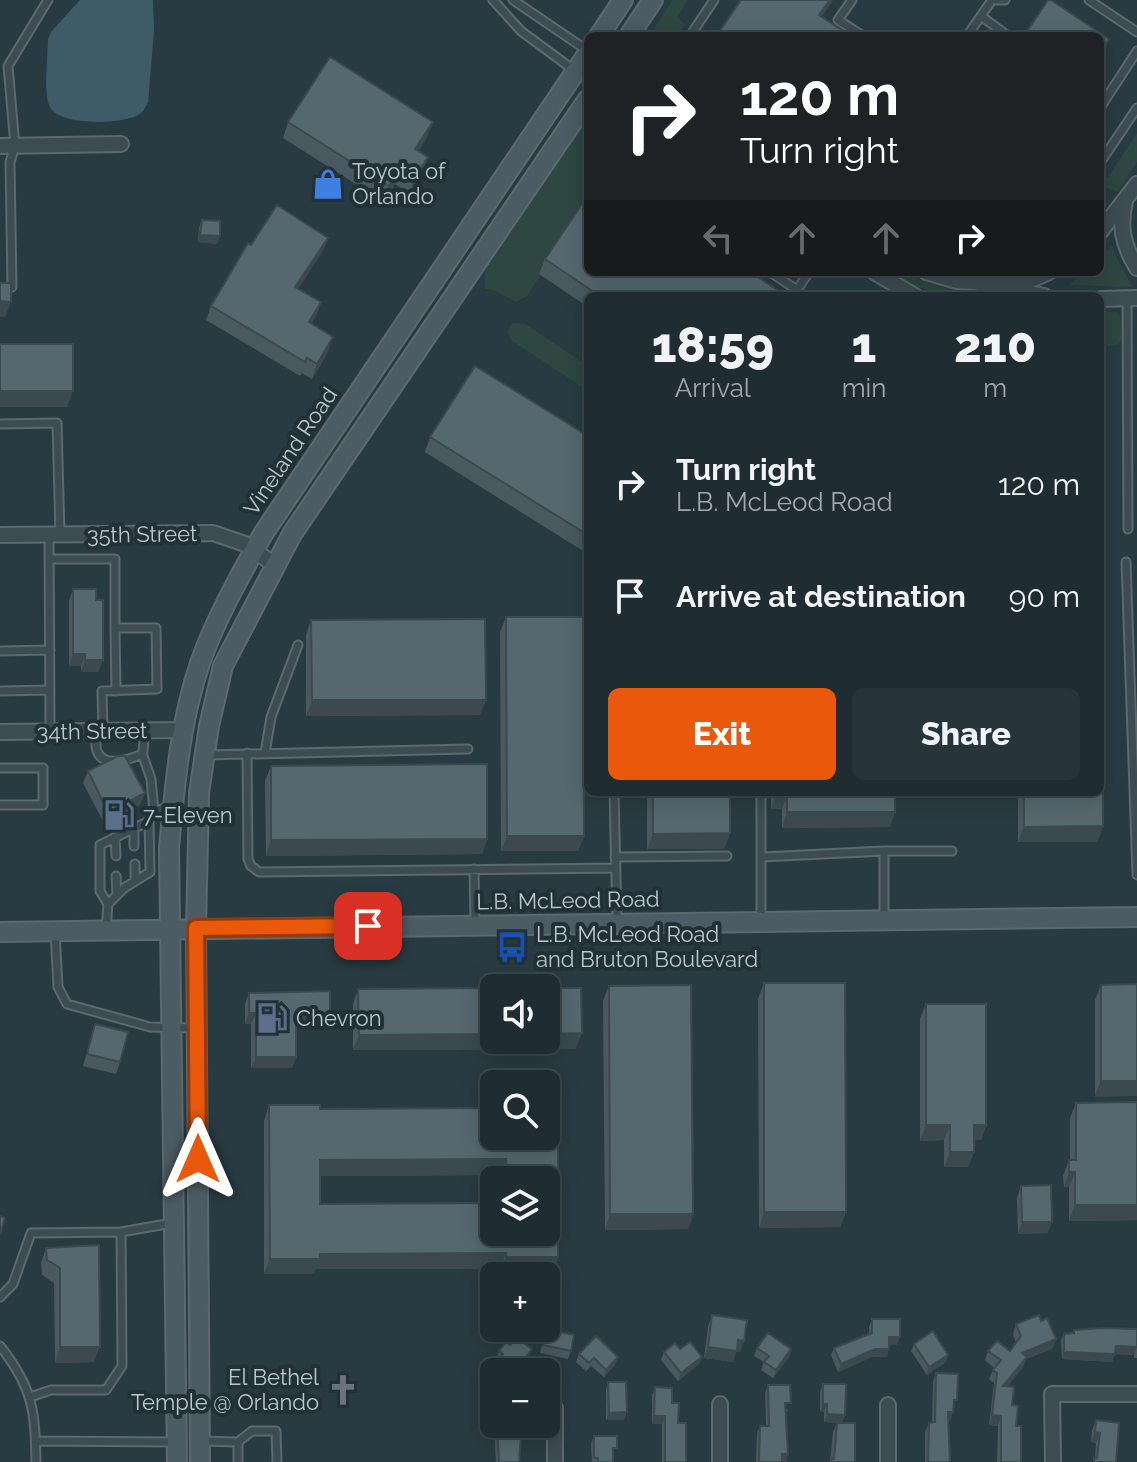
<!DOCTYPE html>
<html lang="en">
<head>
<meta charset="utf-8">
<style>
  body { margin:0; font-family:Raleway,sans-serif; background:#27343a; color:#f1f3f6; height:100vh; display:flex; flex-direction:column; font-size:30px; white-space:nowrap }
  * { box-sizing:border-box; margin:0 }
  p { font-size:26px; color:#a1a7ac }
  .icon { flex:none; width:44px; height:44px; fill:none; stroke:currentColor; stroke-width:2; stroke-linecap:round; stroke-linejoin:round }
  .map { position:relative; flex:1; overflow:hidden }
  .panel { position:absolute; left:584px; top:292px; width:520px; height:504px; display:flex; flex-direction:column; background:#1f2c32; border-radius:12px; box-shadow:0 4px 20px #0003,0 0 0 2px #3c484d }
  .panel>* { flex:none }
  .guide { position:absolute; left:584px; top:32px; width:520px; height:244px; border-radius:12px; box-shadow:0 4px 20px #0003,0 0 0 2px #3c484d; background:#202124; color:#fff; overflow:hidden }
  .fabs { position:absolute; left:480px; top:974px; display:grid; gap:16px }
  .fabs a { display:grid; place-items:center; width:80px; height:80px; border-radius:12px; background:#1f2c32; box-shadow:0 4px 20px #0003,0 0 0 2px #3c484d; font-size:40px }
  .pin { position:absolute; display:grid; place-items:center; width:68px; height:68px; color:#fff; margin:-34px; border-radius:16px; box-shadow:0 4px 12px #0006 }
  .me { position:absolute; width:88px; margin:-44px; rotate:0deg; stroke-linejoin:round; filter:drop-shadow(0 0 6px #0008) }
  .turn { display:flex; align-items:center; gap:28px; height:168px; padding:0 24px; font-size:36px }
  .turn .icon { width:104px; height:104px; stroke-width:2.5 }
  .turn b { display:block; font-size:56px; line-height:68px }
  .lanes { display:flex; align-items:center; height:76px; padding:0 24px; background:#0003; justify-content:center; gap:40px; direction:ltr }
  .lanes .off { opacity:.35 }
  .eta { display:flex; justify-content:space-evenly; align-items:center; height:136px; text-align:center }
  .eta b { font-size:48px; font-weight:800; line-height:56px }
  .action { display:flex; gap:16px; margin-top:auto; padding:16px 24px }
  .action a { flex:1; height:92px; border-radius:12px; background:#ea580c; color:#fff; font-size:32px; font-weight:800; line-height:92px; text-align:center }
  .action a+a { background:#27343a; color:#f1f3f6 }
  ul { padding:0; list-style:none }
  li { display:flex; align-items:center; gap:24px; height:112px; padding:0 24px }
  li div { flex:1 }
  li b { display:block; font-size:30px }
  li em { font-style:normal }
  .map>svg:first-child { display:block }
  .green { fill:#2e4741 }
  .water { fill:#3f5b68 }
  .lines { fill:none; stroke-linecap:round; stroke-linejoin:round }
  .lane-casing { stroke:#5c696f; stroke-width:11 }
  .street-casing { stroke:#5c696f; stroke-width:18 }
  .secondary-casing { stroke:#5c696f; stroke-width:22 }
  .lane { stroke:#3d4b52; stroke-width:7 }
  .street { stroke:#3d4b52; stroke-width:14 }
  .secondary { stroke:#4c5c64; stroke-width:18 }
  .wall { fill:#49595f; fill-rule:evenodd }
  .shaded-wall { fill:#3c494e }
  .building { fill:#55686f; stroke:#3c494e; stroke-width:2; fill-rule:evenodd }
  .route-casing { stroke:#983908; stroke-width:20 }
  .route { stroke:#ea580c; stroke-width:14 }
  .labels { text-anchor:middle; stroke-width:8; stroke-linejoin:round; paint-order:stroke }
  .poi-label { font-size:22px; fill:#bbc6cc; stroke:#223137; text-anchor:start }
  .street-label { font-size:22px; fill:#bbc6cc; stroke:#223137 }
</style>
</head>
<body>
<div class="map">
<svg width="1137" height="1462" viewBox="0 0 1137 1462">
  <rect width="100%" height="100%" fill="#293b42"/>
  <!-- green -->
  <path class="green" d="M673,0h15l-11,17 8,7 -8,12h-28z
    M588,117v86l-61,93 -11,6 -22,-12 -9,-1v-18z
    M1137,133v29l-20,30 -17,-7v-8h8z
    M1111,246l21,41 -62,-2 12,-13h18v-16z
    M887,272c21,0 36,11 56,15 15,3 32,0 44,6l-6,3c-39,0 -60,-4 -94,-24z
    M1100,312h16l4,4 2,22 -4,7 -17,2z
    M512,323l13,1 63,42v25l-77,-51 -4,-8z"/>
  <!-- water -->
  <path class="water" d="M80,0h73l1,30 -6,72c-3,6 -5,11 -12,14 -16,8 -77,10 -86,-9 -7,-14 -2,-51 -2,-68l3,-7z"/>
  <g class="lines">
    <defs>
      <path id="lane" d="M493,0l28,31 54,40
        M513,0l75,51
        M852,0l-14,20 25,16
        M994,0h11
        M1089,0l48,32
        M981,16l27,20
        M690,36l24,-36
        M967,36l25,-36
        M1100,108l37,-57
        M1100,163l37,-55
        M770,272l27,18 12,-18
        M12,287l-2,-125 5,-16 -7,-80 40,-66
        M1127,299l1,230
        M0,424l57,-1 3,112
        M49,535l1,196
        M49,559h66v69
        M1126,562l11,313
        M0,651l50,-1
        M0,691l50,-1
        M96,731c0,5 -1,15 1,20 6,17 31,9 43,4l3,-3 2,-22
        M103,731l-1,-40 55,-2 -1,-61h-41l1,63
        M142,753l9,26 3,33
        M247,753l1,106 3,7 8,6 357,-4
        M265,753l6,-36 27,-72
        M206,755l262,-6
        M0,768h43v37h-43
        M614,792l3,129
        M761,792v127
        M134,828v18
        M115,837l1,19
        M884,851h68
        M615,857l112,-1
        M761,857l123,-6v68
        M135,864v17
        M474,869l1,54
        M116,876l1,19
        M108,904l-8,-13v-46l49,-24
        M106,930l2,-26 16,-16 26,-16 -1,-51 5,-9 17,-7
        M55,931l3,56 9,17 83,23 45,1
        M0,1297l13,-13 18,-51 90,-1 51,-9
        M0,1346c33,42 35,64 36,116
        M30,1397l21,-7h55l16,-24 -1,-134
        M36,1441l140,1
        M200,1441l38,1v20
        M238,1442l14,-11h24l1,31"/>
      <path id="street" d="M0,146l121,-2
        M1125,201c-6,26 -2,44 12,67
        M1100,232l37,-48
        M874,272l41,24
        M926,272l31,9 17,1 70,14
        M983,280l43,-8
        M995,296l54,-24
        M1100,299l37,-1
        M0,535l213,-2 32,11 30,21
        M0,732l183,-2
        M720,1404v58
        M888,1405v57
        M555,1408v54
        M1053,1462l-1,-68h85"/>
      <path id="secondary" d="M599,36l24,-36
        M629,36l24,-36
        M0,932l1137,-15
        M177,1462l-8,-615c6,-62 11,-125 31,-184 16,-45 40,-87 63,-129l325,-481
        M200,1462l-4,-534 3,-135 10,-67 14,-60 69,-132 296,-435"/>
    </defs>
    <!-- lane casing -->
    <use href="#lane" class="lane-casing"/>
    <!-- street casing -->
    <use href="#street" class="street-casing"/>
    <!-- secondary casing -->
    <use href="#secondary" class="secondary-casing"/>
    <!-- lane -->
    <use href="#lane" class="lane"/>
    <!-- street -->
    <use href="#street" class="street"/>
    <!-- secondary -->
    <use href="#secondary" class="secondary"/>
  </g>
  <!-- wall -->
  <path class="wall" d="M288,122l139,15 -9,14 10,6 -6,16 -13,20 -14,-9 -11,18 -101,-64z
    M202,220l18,16 -3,8 -19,-2 1,-14z
    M328,238l-6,14 -24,37 23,13 -6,15 -4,7 17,28 -16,27 -10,-6 -2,3 -94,-56 5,-14z
    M545,259l241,37h-198v11l-49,-33z
    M588,436v118l-163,-102 5,-15z
    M1101,527l2,299 -6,16h-79v-50h82z
    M73,589l23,11 7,60 -5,12h-17v-6h-12v-65z
    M506,617l78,219 -6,15h-77l-1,-219z
    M311,620l169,95 -174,1v-81z
    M271,766l216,73 -5,15 -216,2 -1,-75z
    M88,771l57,22 -5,12 -36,18 -21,-40z
    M647,792h83v41l-6,16h-77z
    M771,792h124l-5,35 -108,1v-19h-11z
    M764,983l82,229 -6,15 -81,1 -1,-229z
    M1137,984l-42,113v-97l6,-15z
    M609,986l84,228 -5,15 -83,1 -2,-229z
    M358,989l218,60 -223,1v-46z
    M330,991l-4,38h-12v-5h-18v33l-4,11h-41v-44h-6v-20l4,-11z
    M926,1004l60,121 -5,15h-7v12l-6,15h-24v-27l-24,1v-122z
    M95,1024l25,38 -4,12 -33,-8z
    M546,1102h12v155l-5,15h-53v-3h-184l-2,5h-50v-153l5,-16h51v4l174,-1v28h52zM500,1175v5h46v52h-52v-29l-174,1v-28z
    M1137,1102v118l-68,1v-34h-5l-1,-11 6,-16h1v-42l6,-15z
    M1021,1186l27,47 -30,1 -1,-36z
    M99,1245l-5,117 -39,1 -1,-80 -12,-8 -1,-12 5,-15z
    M712,1315l28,37h-4l-3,10 -29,-4 4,-31z
    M872,1319l25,26h-8l-2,12h-15l-34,15 -7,-17 3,-7 35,-14v-7z
    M1041,1321l15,18 -4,10 -26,10 -3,8 -15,19 8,40 5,36h-24l1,-36 -9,-1 5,-42 -5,-4 5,-11 -9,-8 3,-9h22l6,-8 -3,-9 3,-10z
    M546,1329l25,22 -3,8 -28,-6z
    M1074,1330h63v28h-3v-3l-19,-1 -3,8 -50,-3 -1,-18 3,-7 8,-1z
    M914,1344l34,11 -2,7 -19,13 -16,-24z
    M510,1345l19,12 -12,15h-15l-6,-5 2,-7 -2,-1 3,-8z
    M757,1348l34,1 -2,8 -16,21 -12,-8 3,-8 -10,-6z
    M680,1349l19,15 -21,17 -17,-21 3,-8z
    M579,1354l39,3 -3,8 -11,12 -13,-11 -5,5 -10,-9z
    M936,1373l18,36 -4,12h-2l2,41h-25v-30l4,-9h3l1,-41z
    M608,1382l16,38h-18v-30z
    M823,1384l22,31 -3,8 -18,-1v-10l-4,-1v-19z
    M768,1385l20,26h-2l2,43 -2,8h-30l1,-29 3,-7h6l-1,-33z
    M655,1387l17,16 6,20 8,39h-24v-38h-10v-29z
    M486,1389h8v35h19v12l6,26h-23l-2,-34h-3v-9l-7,1 -1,-23z
    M1096,1420l20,42h-23l2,-4 1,-15 -5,-1 1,-12z
    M837,1423l18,39h-25l3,-30z
    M594,1436l20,20h-1v6h-21l-1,-18z"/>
  <!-- shaded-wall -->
  <path class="shaded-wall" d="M830,0h3l-18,27 4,-12z
    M1109,39l-4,11 -5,8v-5z
    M433,122l-6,15 -17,27 5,-15z
    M428,157l-6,16 -13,20 6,-15z
    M400,169l-5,15 -11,18 5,-16z
    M200,235l20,1 -3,8 -19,-2z
    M328,238l-6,14 -32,50 5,-15z
    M0,301l11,1 -6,15h-5z
    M321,302l-6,15 -12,20 6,-15z
    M333,337l-5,15 -16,27 5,-15z
    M0,391h73l-6,16h-67z
    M73,654h12l-4,12h-12z
    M85,660h18l-5,12h-17z
    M312,700h174l-6,15 -174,1z
    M145,793l-5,12 -36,18 4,-11z
    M776,794h11l-5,15h-11z
    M787,812h108l-5,15 -108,1z
    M1103,826l-6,16h-79l6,-15z
    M730,833l-6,16h-77l6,-15z
    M507,836h77l-6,15h-77z
    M487,839l-5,15 -216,2 5,-16z
    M249,1013h7l-5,11h-6z
    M296,1013h22l-4,11h-22z
    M318,1018h12l-4,11h-12z
    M582,1033l-6,16 -223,1 6,-15 135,-1v6h52v-6z
    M256,1057h40l-4,11h-41z
    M1101,1081h36v15l-42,1z
    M926,1125h24l-6,15 -24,1z
    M974,1125h12l-5,15h-13z
    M950,1152h24l-6,15h-24z
    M506,1159l-6,16 -186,1 6,-16z
    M1069,1172h6l-6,15h-5z
    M1075,1205h62v15l-68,1z
    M764,1212h82l-6,15 -81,1z
    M610,1214h83l-5,15 -83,1z
    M1022,1222h30l-4,11 -30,1z
    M506,1253l-6,16h-184l-2,5h-50l6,-15 50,-5z
    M506,1257h52l-5,15h-53z
    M889,1337h11l-3,8h-11z
    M1056,1339l-4,10 -26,10 -3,8 -23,29 3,-10 19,-33z
    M738,1340l6,1 -4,11h-4l-3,10 -29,-4 4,-11z
    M1116,1346l21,1 -3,8 -21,-1z
    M60,1347h40l-6,15 -39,1z
    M532,1349l-3,8 -12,15h-3z
    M791,1349l-2,8 -16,21 3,-8z
    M875,1349h14l-2,8h-15l-34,15 3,-8z
    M1064,1352l51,2 -3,8 -50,-3z
    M948,1355l-2,7 -19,13 2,-8z
    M618,1357l-3,8 -11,12 2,-7z
    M702,1357l-3,7 -21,17 3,-8z
    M823,1404h4l-3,8 -4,-1z
    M487,1412h7l-3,7 -7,1z
    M627,1412l-3,8h-18l3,-7z
    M948,1412h5l-3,9h-5z
    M827,1414l18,1 -3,8 -18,-1z
    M992,1415l9,1 -3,10 -9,-1z
    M654,1416h11l-3,8h-10z
    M1095,1432l5,1 -4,10 -5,-1z
    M782,1454h6l-2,8 -7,-1z"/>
  <!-- building -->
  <path class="building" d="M741,0h89l-11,15 32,21h-132l-2,-1z
    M1048,0h3l58,39 -9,14v-17h-76z
    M330,57l103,65 -18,27 13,8 -13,21 -15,-9 -11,17 -101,-64z
    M588,195v77h163l35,24h-186l-55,-37z
    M277,205l51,33 -33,49 26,15 -12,20 24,15 -16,27 -10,-6 -2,4 -94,-56 37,-63 3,2z
    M202,220l18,1v15l-20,-1z
    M0,283h11v19l-11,-1z
    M1100,329h2l3,188h-4l2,309 -79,1v-35h76z
    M0,344h73v47h-73z
    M475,366l113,70v99l-158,-98z
    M73,589h23v11h7v60h-18v-6h-12z
    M506,617h77l1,219h-77z
    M485,619l1,81h-174l-1,-80z
    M118,756h7l20,37 -37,19 -20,-41z
    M487,764v75l-216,1v-74z
    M653,792h77v41l-77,1z
    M776,792h119v20h-108v-18h-11z
    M764,983h81l1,229h-82z
    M1137,984v97h-36v-96z
    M691,985l2,229h-83l-1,-228z
    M494,988v46l-135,1 -1,-46z
    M526,988h55l1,45 -36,1v-46z
    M330,991v27h-12v-5h-22v44h-40v-44h-7v-20z
    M926,1004h60v121h-12v27h-24v-27h-24z
    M95,1024l33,8 -8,30 -33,-8z
    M546,1102h12v155h-52v-4l-186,1v5h-50l-1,-154h51v4l174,-1v28h52zM506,1159v21h40v52h-52v-29l-174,1v-44z
    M1137,1102v103h-62v-33h-6v-12h7v-57z
    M1051,1185l1,37h-30l-1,-36z
    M0,1216l5,2 -5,16z
    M99,1245l1,102h-40v-79l-13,-8 -1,-12z
    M712,1315l35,5 -3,21 -6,-1 -1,11 -29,-4z
    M1039,1315l2,6 6,-3 9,21 -34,14 5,4 -24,29 11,1 -2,18 6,1 -2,20h5v36h-20v-46l-9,-1 5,-42 -4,-3 8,-10 -13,-9 9,-10 13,10 11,-15 -5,-12z
    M872,1319h28v18h-11v12h-14l-34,15 -7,-16 38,-15z
    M1102,1328l35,1v18l-21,-1 -1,8 -51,-2v-18l10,-1v-3z
    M546,1329l28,6 -3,16 -28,-6z
    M933,1331l15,24 -19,12 -15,-23z
    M768,1333l23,16 -15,21 -12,-8 5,-6 -12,-8z
    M596,1336l22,21 -12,13 -12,-12 -5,5 -10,-9z
    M516,1337l16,12 -18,23 -16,-13 5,-5 -4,-3 7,-9 4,3z
    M690,1342l12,15 -21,16 -17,-21 11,-9 5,6z
    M936,1373l22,1 -1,26h-3l-1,12h-5l2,50h-22l1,-39 6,-1z
    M608,1382h18l1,30 -18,1z
    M823,1384h23l-1,31 -18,-1v-10h-4z
    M768,1385h22l1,18h-6l3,51h-6v8h-23l1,-36h9z
    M655,1387l17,1v15h7l-1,20h8v39h-21v-46h-11z
    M486,1389h8v31v-8h-7z
    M1096,1420l23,3 -3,39h-22v-4h3l3,-25 -5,-1z
    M837,1423h18v39h-23l-1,-3h3z
    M497,1424h16v12h8l-2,26h-20z
    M594,1436h23v12h-4v14h-15v-4h-4z"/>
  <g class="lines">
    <defs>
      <path id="route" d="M198,1159l-2,-231 172,-2"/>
    </defs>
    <!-- route casing -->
    <use href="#route" class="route-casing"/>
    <!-- route -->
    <use href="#route" class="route"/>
  </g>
  <!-- icons -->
  <defs>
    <symbol id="shop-bare" viewBox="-9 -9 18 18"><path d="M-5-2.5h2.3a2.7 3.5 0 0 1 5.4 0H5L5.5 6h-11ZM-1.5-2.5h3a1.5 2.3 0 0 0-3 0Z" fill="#3f7fe0" stroke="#223137" stroke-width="2.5" paint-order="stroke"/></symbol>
    <symbol id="fuel-bare" viewBox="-9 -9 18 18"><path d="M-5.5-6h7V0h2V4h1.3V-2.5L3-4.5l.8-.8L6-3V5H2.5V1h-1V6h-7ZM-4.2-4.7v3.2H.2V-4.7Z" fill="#5c6f8a" stroke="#223137" stroke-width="2.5" paint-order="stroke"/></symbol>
    <symbol id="bus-bare" viewBox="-9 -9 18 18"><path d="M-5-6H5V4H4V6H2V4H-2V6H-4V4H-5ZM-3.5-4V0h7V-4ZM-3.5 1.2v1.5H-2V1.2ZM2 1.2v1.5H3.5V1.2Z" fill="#1a4fb4" stroke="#223137" stroke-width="2.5" paint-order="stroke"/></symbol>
    <symbol id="church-bare" viewBox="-9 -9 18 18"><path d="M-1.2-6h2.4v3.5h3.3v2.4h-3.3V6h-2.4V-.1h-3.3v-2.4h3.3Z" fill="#6b7280" stroke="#223137" stroke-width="2.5" paint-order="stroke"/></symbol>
  </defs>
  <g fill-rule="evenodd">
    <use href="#shop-bare" x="306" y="162" width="44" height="44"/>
    <use href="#fuel-bare" x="97" y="793" width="44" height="44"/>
    <use href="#bus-bare" x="490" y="925" width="44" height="44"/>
    <use href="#fuel-bare" x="250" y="996" width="44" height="44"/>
    <use href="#church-bare" x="321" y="1368" width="44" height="44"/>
  </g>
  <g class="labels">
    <!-- poi labels -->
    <g class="poi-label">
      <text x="352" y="179">Toyota of<tspan x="352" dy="25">Orlando</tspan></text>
      <text x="143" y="823">7-Eleven</text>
      <text x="536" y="942">L.B. McLeod Road<tspan x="536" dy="25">and Bruton Boulevard</tspan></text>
      <text x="296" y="1026">Chevron</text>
      <text x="319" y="1385" text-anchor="end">El Bethel<tspan x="319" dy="25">Temple @ Orlando</tspan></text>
    </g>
    <!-- street labels -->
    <g class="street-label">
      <text transform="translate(290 451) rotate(-56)" y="8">Vineland Road</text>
      <text transform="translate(142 534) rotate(-1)" y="8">35th Street</text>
      <text transform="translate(92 731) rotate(-1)" y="8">34th Street</text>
      <text transform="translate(568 900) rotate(-1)" y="8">L.B. McLeod Road</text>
    </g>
  </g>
</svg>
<div class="fabs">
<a><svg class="icon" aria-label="sound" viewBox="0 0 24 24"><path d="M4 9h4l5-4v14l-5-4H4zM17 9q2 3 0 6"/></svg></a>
<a><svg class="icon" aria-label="search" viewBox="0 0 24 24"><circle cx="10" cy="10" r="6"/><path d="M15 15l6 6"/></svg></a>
<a><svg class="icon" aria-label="layers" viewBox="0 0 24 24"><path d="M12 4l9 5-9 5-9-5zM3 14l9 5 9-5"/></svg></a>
<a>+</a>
<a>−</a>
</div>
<div class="pin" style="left:368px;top:926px;background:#d93025"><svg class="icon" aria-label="arrive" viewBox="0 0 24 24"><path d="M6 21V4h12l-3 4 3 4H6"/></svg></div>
<svg class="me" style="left:198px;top:1159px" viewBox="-20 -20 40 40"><path d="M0-17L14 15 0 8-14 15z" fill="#ea580c" stroke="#fff" stroke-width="4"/></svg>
<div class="guide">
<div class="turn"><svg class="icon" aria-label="right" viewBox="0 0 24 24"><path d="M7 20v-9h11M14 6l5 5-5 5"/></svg><div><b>120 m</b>Turn right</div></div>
<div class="lanes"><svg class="icon off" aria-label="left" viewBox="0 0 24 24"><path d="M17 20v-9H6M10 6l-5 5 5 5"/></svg><svg class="icon off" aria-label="ahead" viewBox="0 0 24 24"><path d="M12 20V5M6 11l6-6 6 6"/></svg><svg class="icon off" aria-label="ahead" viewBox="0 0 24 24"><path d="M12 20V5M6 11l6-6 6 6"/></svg><svg class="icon" aria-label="right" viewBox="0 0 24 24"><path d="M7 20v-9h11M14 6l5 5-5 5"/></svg></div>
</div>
<section class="panel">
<div class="eta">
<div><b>18:59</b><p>Arrival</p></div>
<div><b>1</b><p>min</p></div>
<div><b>210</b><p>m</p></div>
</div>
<ul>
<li><svg class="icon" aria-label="right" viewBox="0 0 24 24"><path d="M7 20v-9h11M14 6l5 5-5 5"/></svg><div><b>Turn right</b><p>L.B. McLeod Road</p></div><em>120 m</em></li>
<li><svg class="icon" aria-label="arrive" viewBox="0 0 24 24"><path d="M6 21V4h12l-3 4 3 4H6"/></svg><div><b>Arrive at destination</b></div><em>90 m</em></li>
</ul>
<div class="action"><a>Exit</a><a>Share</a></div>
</section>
</div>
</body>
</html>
